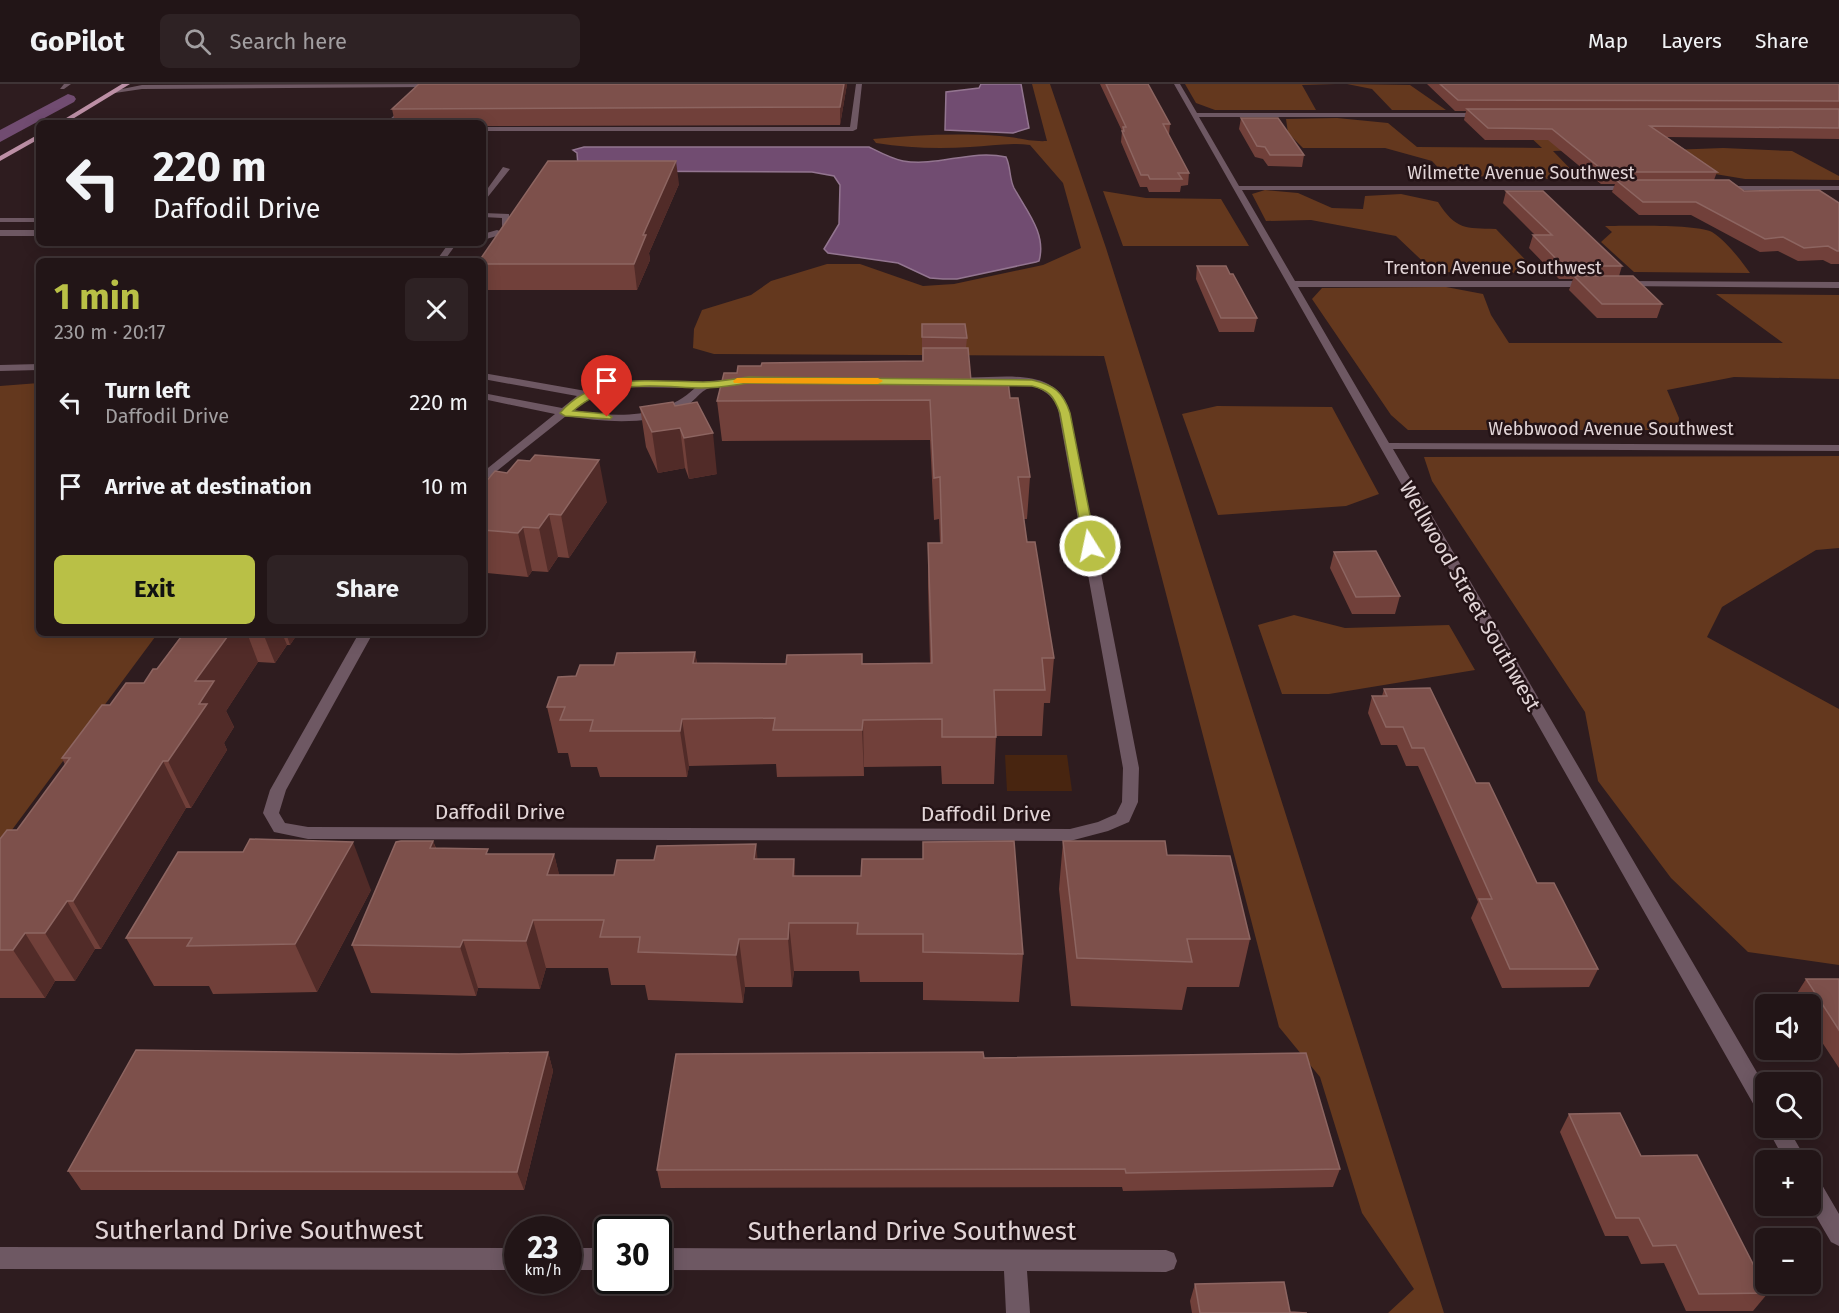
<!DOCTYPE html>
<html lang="en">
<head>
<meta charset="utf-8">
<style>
  body { margin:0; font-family:"Fira Sans",sans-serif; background:#2e2224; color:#f1f3f6; height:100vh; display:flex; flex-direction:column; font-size:22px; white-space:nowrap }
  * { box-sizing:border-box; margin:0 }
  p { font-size:20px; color:#a29fa1 }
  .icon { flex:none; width:33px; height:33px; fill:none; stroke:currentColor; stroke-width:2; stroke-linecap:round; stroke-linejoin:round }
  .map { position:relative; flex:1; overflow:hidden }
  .details { position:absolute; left:36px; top:174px; width:450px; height:378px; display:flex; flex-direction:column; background:#221517; border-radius:9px; box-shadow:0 3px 15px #0003,0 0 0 2px #3f3436 }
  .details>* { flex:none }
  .hud { position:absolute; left:36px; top:36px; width:450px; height:126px; border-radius:9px; box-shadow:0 3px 15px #0003,0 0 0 2px #3f3436; background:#221517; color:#f1f3f6; overflow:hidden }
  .controls { position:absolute; left:1755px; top:910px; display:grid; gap:12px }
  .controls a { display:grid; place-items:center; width:66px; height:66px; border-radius:9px; background:#221517; box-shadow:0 3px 15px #0003,0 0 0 2px #3f3436; font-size:30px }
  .speed { position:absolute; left:504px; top:1132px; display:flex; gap:12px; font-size:30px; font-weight:700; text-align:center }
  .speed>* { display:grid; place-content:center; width:78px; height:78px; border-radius:50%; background:#221517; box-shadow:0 3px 15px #0003,0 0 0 2px #3f3436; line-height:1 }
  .speed small { font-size:15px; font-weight:400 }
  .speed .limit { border:3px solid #111; border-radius:9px; background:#fff; color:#111 }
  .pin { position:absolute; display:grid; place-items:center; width:51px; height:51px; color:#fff; margin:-62px -26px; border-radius:50% 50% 50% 0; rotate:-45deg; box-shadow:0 0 6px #0007 }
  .pin .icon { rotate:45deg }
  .me { position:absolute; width:66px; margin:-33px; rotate:350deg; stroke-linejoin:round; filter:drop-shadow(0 0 4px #0008) }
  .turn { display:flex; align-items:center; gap:21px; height:126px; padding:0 18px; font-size:27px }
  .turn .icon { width:78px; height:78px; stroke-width:2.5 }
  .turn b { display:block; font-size:42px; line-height:51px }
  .round { display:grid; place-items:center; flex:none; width:63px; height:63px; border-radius:9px; background:#2e2224 }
  .summary { display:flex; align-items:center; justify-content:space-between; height:102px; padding:0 18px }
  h1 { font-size:36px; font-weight:700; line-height:45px; color:#b9c046 }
  .primary-button { display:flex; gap:12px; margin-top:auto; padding:12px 18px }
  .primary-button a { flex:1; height:69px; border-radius:9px; background:#b9c046; color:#111; font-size:24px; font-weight:700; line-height:69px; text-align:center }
  .primary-button a+a { background:#2e2224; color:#f1f3f6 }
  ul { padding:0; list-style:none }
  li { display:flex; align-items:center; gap:18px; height:84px; padding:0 18px }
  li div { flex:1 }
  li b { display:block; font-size:22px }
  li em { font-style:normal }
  header { display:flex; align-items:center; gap:36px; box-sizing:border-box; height:84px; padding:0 30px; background:#221517; border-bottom:2px solid #3f3436 }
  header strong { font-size:28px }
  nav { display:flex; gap:33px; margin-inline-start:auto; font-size:21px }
  .search { width:420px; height:54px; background:#2e2224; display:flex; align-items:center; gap:15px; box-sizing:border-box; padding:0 21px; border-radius:9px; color:#a29fa1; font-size:22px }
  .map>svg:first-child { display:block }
  .green { fill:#482510 }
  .forest { fill:#64381e }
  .water { fill:#714c71; stroke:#937590; stroke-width:1.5 }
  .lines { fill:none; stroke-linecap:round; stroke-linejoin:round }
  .canal { fill:#714c71; fill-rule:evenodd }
  .minor { fill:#6e5863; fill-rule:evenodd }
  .major { fill:#bc8fa5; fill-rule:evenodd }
  .wall { fill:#71403a }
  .shaded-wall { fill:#512b28 }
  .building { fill:#7d504b; stroke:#8d6561; stroke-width:1.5 }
  .route { fill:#b9c046; stroke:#787d2e; stroke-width:1.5 }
  .slow { fill:#f59e0b }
  .labels { text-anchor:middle; stroke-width:5; stroke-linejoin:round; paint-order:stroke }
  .far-street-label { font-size:18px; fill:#e2d5d7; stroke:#241316 }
  .street-label { font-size:21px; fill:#e2d5d7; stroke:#241316 }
  .near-street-label { font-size:26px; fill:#e2d5d7; stroke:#241316 }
</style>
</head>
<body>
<header>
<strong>GoPilot</strong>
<div class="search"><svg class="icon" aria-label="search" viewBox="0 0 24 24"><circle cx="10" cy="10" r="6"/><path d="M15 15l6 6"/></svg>Search here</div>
<nav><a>Map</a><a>Layers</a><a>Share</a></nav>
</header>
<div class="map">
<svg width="1839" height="1229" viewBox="0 0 1839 1229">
  <rect width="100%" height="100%" fill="#2e1c1f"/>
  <!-- green -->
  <path class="green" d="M1005,671h62l5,36h-65z"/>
  <!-- forest -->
  <path class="forest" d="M1032,0h18l56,164 338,1065h-56l26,-24 -52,-76 -42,-136 -41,-50 -175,-671 -390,-2 -21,-6 1,-19 8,-19 49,-15 20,-14 56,-17h33l63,22 31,-2 89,-19 38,-17 -18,-65 -33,-38c-21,-3 -39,1 -60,2 -31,2 -63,1 -94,-4l-3,-4c42,-4 85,-6 127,-3 17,1 30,6 47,5z
    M1185,0h151l-34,1 14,25h-101l-19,-7z
    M1347,0l63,1 36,25h-54l-20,-21z
    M1337,34l51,5 29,24 125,1 -32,-30 98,31 -55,2 28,29 -136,-5 -13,-14 -47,-13h-82l-15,-15 -2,-14z
    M1723,64l69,3 47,25v4l-94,-1 -42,-7 -33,-22z
    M1265,106l33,3 34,15 31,1 2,-13 36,-2 37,8c18,28 27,26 58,27l42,44 -104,-1 -38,-36 -85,-16 -45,1 -14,-27z
    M1103,107l43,7 75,1 28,47h-126z
    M1605,142c20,0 92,-2 107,6 14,9 28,27 38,41l-116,-1 -33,-30 11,-10z
    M1446,203l37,7 8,21 18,28h274l-67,-49 123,1v84l-105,-2 -67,13 12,28 -1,12h-270l-17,-15 -79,-116 10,-11z
    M39,299v250h119l-158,213v-460z
    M1217,322l115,1 47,87 -33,12 -128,9 -36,-101z
    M1839,372v92l-23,2 -94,57 -15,30 132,72v256l-91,-13 -77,-74 -73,-97 -13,-69 -153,-231 -8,-24z
    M1294,531l51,13 104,-3 26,45 -146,24h-47l-24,-69z"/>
  <!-- water -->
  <path class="water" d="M981,0h40l8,44 -16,5 -68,-3 1,-38 33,-4z
    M584,63h285c10,5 23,12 34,14 35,6 68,-12 103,-4 5,10 3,21 8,31 12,22 33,46 25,73l-3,1 -79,17h-14l-13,-1 -32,-15 -70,-10 -4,-4 15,-25 1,-39 -6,-9 -22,-4 -241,-1 7,-5 -1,-13 -4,-3z"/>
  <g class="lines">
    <!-- canal -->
    <path class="canal" d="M68,10l6,2 2,3 -2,3 -74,40v-12z"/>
    <!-- minor -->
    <path class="minor" d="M64,0h7l-7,5h-4z
      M427,0l2,3 -287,2 -27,4 -3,-2 30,-6z
      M856,0h6l-5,45 -4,2h-370v-4h367z
      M1174,0h6l17,29h287l3,2 -3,2h-285l40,69h395l4,2 -4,2h-392l53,91h297l5,3 -5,3h-294l91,156 450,2v6l-446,-2 373,639v29l-7,-3z
      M406,20l5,1 -18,18h-7z
      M503,83l7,2 -27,34v-8z
      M1718,102h121v4h-121z
      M483,129l26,1v10l-7,2v-8l-19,-1z
      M0,134h39v4h-39z
      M0,146h39v6h-39z
      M497,146l3,1v4l-17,5v-6z
      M449,159h8l-13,18h-8z
      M1622,197l217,1v6l-220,-2 -2,-2z
      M39,280v6l-39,1v-6z
      M483,289l103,18 36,-10 83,1 36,-4 5,3c-9,7 -24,4 -36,7 -10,2 -18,17 -29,22 -36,16 -77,12 -115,6l-83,66v-10l72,-58 -72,-15v-6l79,15 15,-12 -94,-17zM622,303l73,1c-33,31 -79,30 -122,22l17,-14z
      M988,293c31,-1 70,-3 81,32l70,359 -1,34 -9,20 -21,9 -38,10 -762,-2 -34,-7 -11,-19 7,-23 89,-157h14l-87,157 -7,23 6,10 23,4 762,2 28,-7 18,-8 6,-12 1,-34 -65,-359c-12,-37 -75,-26 -107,-25l-5,-3 5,-3z
      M1767,1044h21l19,33h-22z
      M1810,1091l8,3 21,36v32l-8,-4 -21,-36z
      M0,1163l518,1v22l-518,-1z
      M568,1164h40v22h-40z
      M658,1164l508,2 8,3 3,8 -3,8 -8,3 -139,-1 3,42h-24l-2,-42 -346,-1z"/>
    <!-- major -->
    <path class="major" d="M122,0h8l-64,39h-8z
      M39,50v5l-39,22v-5z"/>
  </g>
  <!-- wall -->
  <path class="wall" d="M847,0l-7,41 -357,1v-3h-88l-3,-14z
    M1100,0h48l22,40 -1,11 20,38 -1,12 -7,1 -1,6h-31l-2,-5h-7l-19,-45 1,-11z
    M1427,0h412v55l-172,-2 50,35 -3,8 30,11 95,12v61h-8l-8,-4 -25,1 -20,-10 -18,1 -69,-37h-52l-27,-23 3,-8h-14l-53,-44h-63l-21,-20 2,-9h-11z
    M1241,34l63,37 -2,12 -34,-1 -5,-7 -8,-2 -16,-28z
    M679,100l-30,69 1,7 -13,30h-154v-29z
    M1506,107l116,75 -3,10 43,28 -5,14h-60l-28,-28 4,-11h-14l-30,-31 4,-13h2l-32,-32z
    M1197,182l33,8 27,44 -3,14h-35l-23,-53z
    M922,240l45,14 -1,10 5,33 39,17 20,79 -3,42h-3l3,23 27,116 -4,45h-6l-2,33h-46l-2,48h-52l-1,-18 -77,1v9l-87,1 -1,-13 -87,2 -2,11h-87l-3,-10h-26l-3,-14h-10l-11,-46 29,-31 38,-11 81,-13 2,11h233l-2,-76v-44h12l-1,-24 -5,1 -4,-80 -208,1 -5,-40 20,-28 24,-7 161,-5z
    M675,322l42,68 -28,5 -4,-11 -27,5 -12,-26 -6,-40z
    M483,401l124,17 -38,56 -11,-1 -10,15 -16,-1 -4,6 -41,-4 -2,-7 -2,-1z
    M1334,468l66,44 -5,18h-43l-22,-46z
    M183,549h115l-8,12h-3l-12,18 -17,-1 -32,49 8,16 -10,16 3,7 -36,58h-5l-85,141h-6l-20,32h-20l-10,17h-45v-159l17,-9 48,-65 -3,-7 48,-53 34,-22 13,-14z
    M1384,605l92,94 61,100 61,86 -9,18 -87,1 -31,-70 7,-16 -60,-136h-12l-9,-21h-16l-13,-32 4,-17h10z
    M433,757l3,7 53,6h65l5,21h55l144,-16h36l1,17 228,78 -4,48 -96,-2v-18h-63l-1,-11h-65l-2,16h-47l-2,16 -95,-3 -3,-15h-34l-3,-17h-62l-6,21 -62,-1 -2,8 -105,-3 -19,-48z
    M1063,757l104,14 83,84 -11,48h-52l-5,23 -111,-4 -12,-117z
    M243,768l128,38 -54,102 -104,2 -4,-8h-55l-28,-48z
    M1806,895h33v89l-29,-44v-19h-12l-4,-7z
    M548,968l5,19 -29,119h-443l-13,-19 391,-117z
    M984,974l356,111 -7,18 -210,4 -1,-4 -461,1 -4,-18z
    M1569,1030l72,42 127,137 -15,18h-67l-22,-48 -23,1 -13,-28h-23l-45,-104z
    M1195,1200l95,28 17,1h-115l-2,-12z"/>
  <!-- shaded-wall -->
  <path class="shaded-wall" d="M844,0h3l-7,41v-18z
    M676,77l3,23 -30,69 1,7 -13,30 -3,-26 9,-29z
    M680,344l5,40 -27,5 -6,-41z
    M713,349l4,41 -28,5 -5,-41z
    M599,376l8,42 -38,56 -8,-43z
    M549,430l9,43 -10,15 -9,-44z
    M523,443l9,44 -4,6 -10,-44z
    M230,549h17l11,29 -32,49 8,16 -10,16 3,7 -36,58 -23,-47 31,-57 -4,-23z
    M263,549h19l5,12 -12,18z
    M286,549h12l-8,12z
    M695,568l6,46 -8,-35z
    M682,635l7,47 -2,11 -7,-46z
    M863,636l1,47v9l-2,-46z
    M163,677l23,47 -85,141 -28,-48z
    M433,757l16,48 -19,-41z
    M353,758l18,48 -54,102 -22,-48z
    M756,760l5,48 -7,-33z
    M554,770l12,48 -19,-27z
    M794,775l4,48 -1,17 -4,-48z
    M67,817l28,48 -20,32 -30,-48z
    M533,836l13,48 -6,21 -14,-48z
    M789,839l5,48 -2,16 -4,-48z
    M25,849l30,48 -10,17 -32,-48z
    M739,855l6,48 -2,16 -7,-48z
    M463,856l15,48 -2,8 -16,-49z
    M548,968l5,19 -29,119 -7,-18z"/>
  <!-- building -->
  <path class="building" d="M419,0h425l-4,23 -448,2z
    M1106,0h42l22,40h-7l26,49h-11l4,6h-32l-2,-4h-7l-19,-44h2l-1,-4h3z
    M1440,0h399v17l-381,-1z
    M1467,25h372v19l-189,-2 67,46h-112l-53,-43 -64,-1z
    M1241,34h37l26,37h-34l-5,-8 -8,-1z
    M548,77h128l-33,74h3l-12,29h-151v-3h-4z
    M1616,96h113l15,11 75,-1 20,13v48h-2l-9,-5 -24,2 -21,-11 -18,2 -69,-37h-53z
    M1506,107h37l79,75h-59l-30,-31h19z
    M1197,182h29l4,8h3l24,44h-36z
    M1574,192h59l29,28h-60z
    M922,240h43l2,14 -45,-1z
    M923,264h45l3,33h37l2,17h8l12,79h-12l9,65h8l19,116h-12l3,32h-51l2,47h-54v-18l-79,1 -1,10h-89l2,-12 -93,1 -2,12h-90l3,-11h-33l5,-13h-18l11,-30 18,-1 4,-11h34l3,-12 78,-1 -2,11 93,1 1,-9 75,-1v10l70,-1 -4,-120h14l-2,-66 -6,1 -4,-78 -213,1 7,-28h13l1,-7h23l1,-3 161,-2z
    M673,318l2,4 22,-4 16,31 -29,5 -4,-10 -28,4 -12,-25z
    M535,371l64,5 -38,55 -12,-1 -10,14 -16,-1 -5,6 -35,-3v-45l12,-14 12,2 11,-13 12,1z
    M1376,467l24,45 -44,1 -22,-45z
    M184,549h46l-35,48h19l-15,23h8l-39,57h-5l-90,140h-6l-22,32h-20l-12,17h-13v-111l7,-9h10l53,-72h-8l40,-53h8l16,-22h18l9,-14h4z
    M1430,604l46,95h13l48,100h17l44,86h-88l-31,-70h13l-68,-151h-12l-9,-21h-17l-14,-31h15l-3,-7z
    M250,755l103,3 -58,102 -108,2 5,-8h-66l52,-86h65z
    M401,757h32l-3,7 58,1 -2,5h68l-7,21h67l3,-15h37l3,-14 99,-2 -2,15h40l-1,17h68l1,-17h61v-17l91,-1 9,113 -100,-2v-18h-66l1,-11h-69l-1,16h-49l-3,16 -98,-3 2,-15h-40l4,-17h-71l-7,21 -63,-1 -3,7 -108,-2 44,-103z
    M1063,757h102l2,14 63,1 20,83h-63l5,23 -115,-4z
    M1806,895h33v51z
    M136,966l323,4 89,-2 -31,120 -449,-1z
    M983,968l1,6 322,-5 34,116 -214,4 -1,-4 -468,1 19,-116z
    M1620,1029l21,43 56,-1 71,138 -69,1 -23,-49 -23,1 -14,-28h-23l-47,-104z
    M1284,1198l6,30 17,1h-107l-5,-29z"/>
  <!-- route -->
  <path class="route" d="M749,293l283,3c22,5 31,12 38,33l26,133 -6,4 -6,-4 -24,-133c-6,-17 -11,-23 -28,-27l-283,-3c-15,2 -31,5 -47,5 -46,-1 -91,-11 -129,23l34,3 5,3 -2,2 -45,-3 -5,-3c36,-42 93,-31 143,-31 15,0 31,-3 46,-5z"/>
  <!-- slow -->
  <path class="slow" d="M737,294h141l5,3 -5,3 -144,-1 -1,-2z"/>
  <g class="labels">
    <!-- far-street labels -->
    <g class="far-street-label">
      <text x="1521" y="95">Wilmette Avenue Southwest</text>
      <text x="1493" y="190">Trenton Avenue Southwest</text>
      <text x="1611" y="351">Webbwood Avenue Southwest</text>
    </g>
    <!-- street labels -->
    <g class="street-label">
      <text transform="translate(1470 512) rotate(60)" y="7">Wellwood Street Southwest</text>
      <text x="500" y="735">Daffodil Drive</text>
      <text x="986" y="737">Daffodil Drive</text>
    </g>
    <!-- near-street labels -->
    <g class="near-street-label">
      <text x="259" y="1155">Sutherland Drive Southwest</text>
      <text x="912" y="1156">Sutherland Drive Southwest</text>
    </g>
  </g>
</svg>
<div class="controls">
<a><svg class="icon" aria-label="sound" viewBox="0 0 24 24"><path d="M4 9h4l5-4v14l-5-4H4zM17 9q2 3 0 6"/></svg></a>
<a><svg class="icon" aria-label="search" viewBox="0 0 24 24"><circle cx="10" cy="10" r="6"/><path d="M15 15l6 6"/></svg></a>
<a>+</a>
<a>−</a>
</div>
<div class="speed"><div>23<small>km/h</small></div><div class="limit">30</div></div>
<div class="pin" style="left:607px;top:333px;background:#d93025"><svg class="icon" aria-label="arrive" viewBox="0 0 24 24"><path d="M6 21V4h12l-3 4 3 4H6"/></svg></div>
<svg class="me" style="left:1090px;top:462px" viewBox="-20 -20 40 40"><circle r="17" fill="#b9c046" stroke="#fff" stroke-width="3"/><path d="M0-11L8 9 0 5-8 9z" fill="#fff"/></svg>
<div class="hud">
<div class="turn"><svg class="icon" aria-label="left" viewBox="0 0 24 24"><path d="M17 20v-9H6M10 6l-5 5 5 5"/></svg><div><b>220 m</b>Daffodil Drive</div></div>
</div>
<section class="details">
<div class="summary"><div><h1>1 min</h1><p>230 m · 20:17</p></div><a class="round"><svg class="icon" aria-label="close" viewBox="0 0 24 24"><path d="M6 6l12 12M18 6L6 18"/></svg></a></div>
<ul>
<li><svg class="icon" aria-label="left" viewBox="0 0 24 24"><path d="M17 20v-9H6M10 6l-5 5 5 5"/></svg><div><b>Turn left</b><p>Daffodil Drive</p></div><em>220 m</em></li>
<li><svg class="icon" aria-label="arrive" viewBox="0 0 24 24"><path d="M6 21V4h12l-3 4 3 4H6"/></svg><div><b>Arrive at destination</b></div><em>10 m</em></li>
</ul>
<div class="primary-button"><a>Exit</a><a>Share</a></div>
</section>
</div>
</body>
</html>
